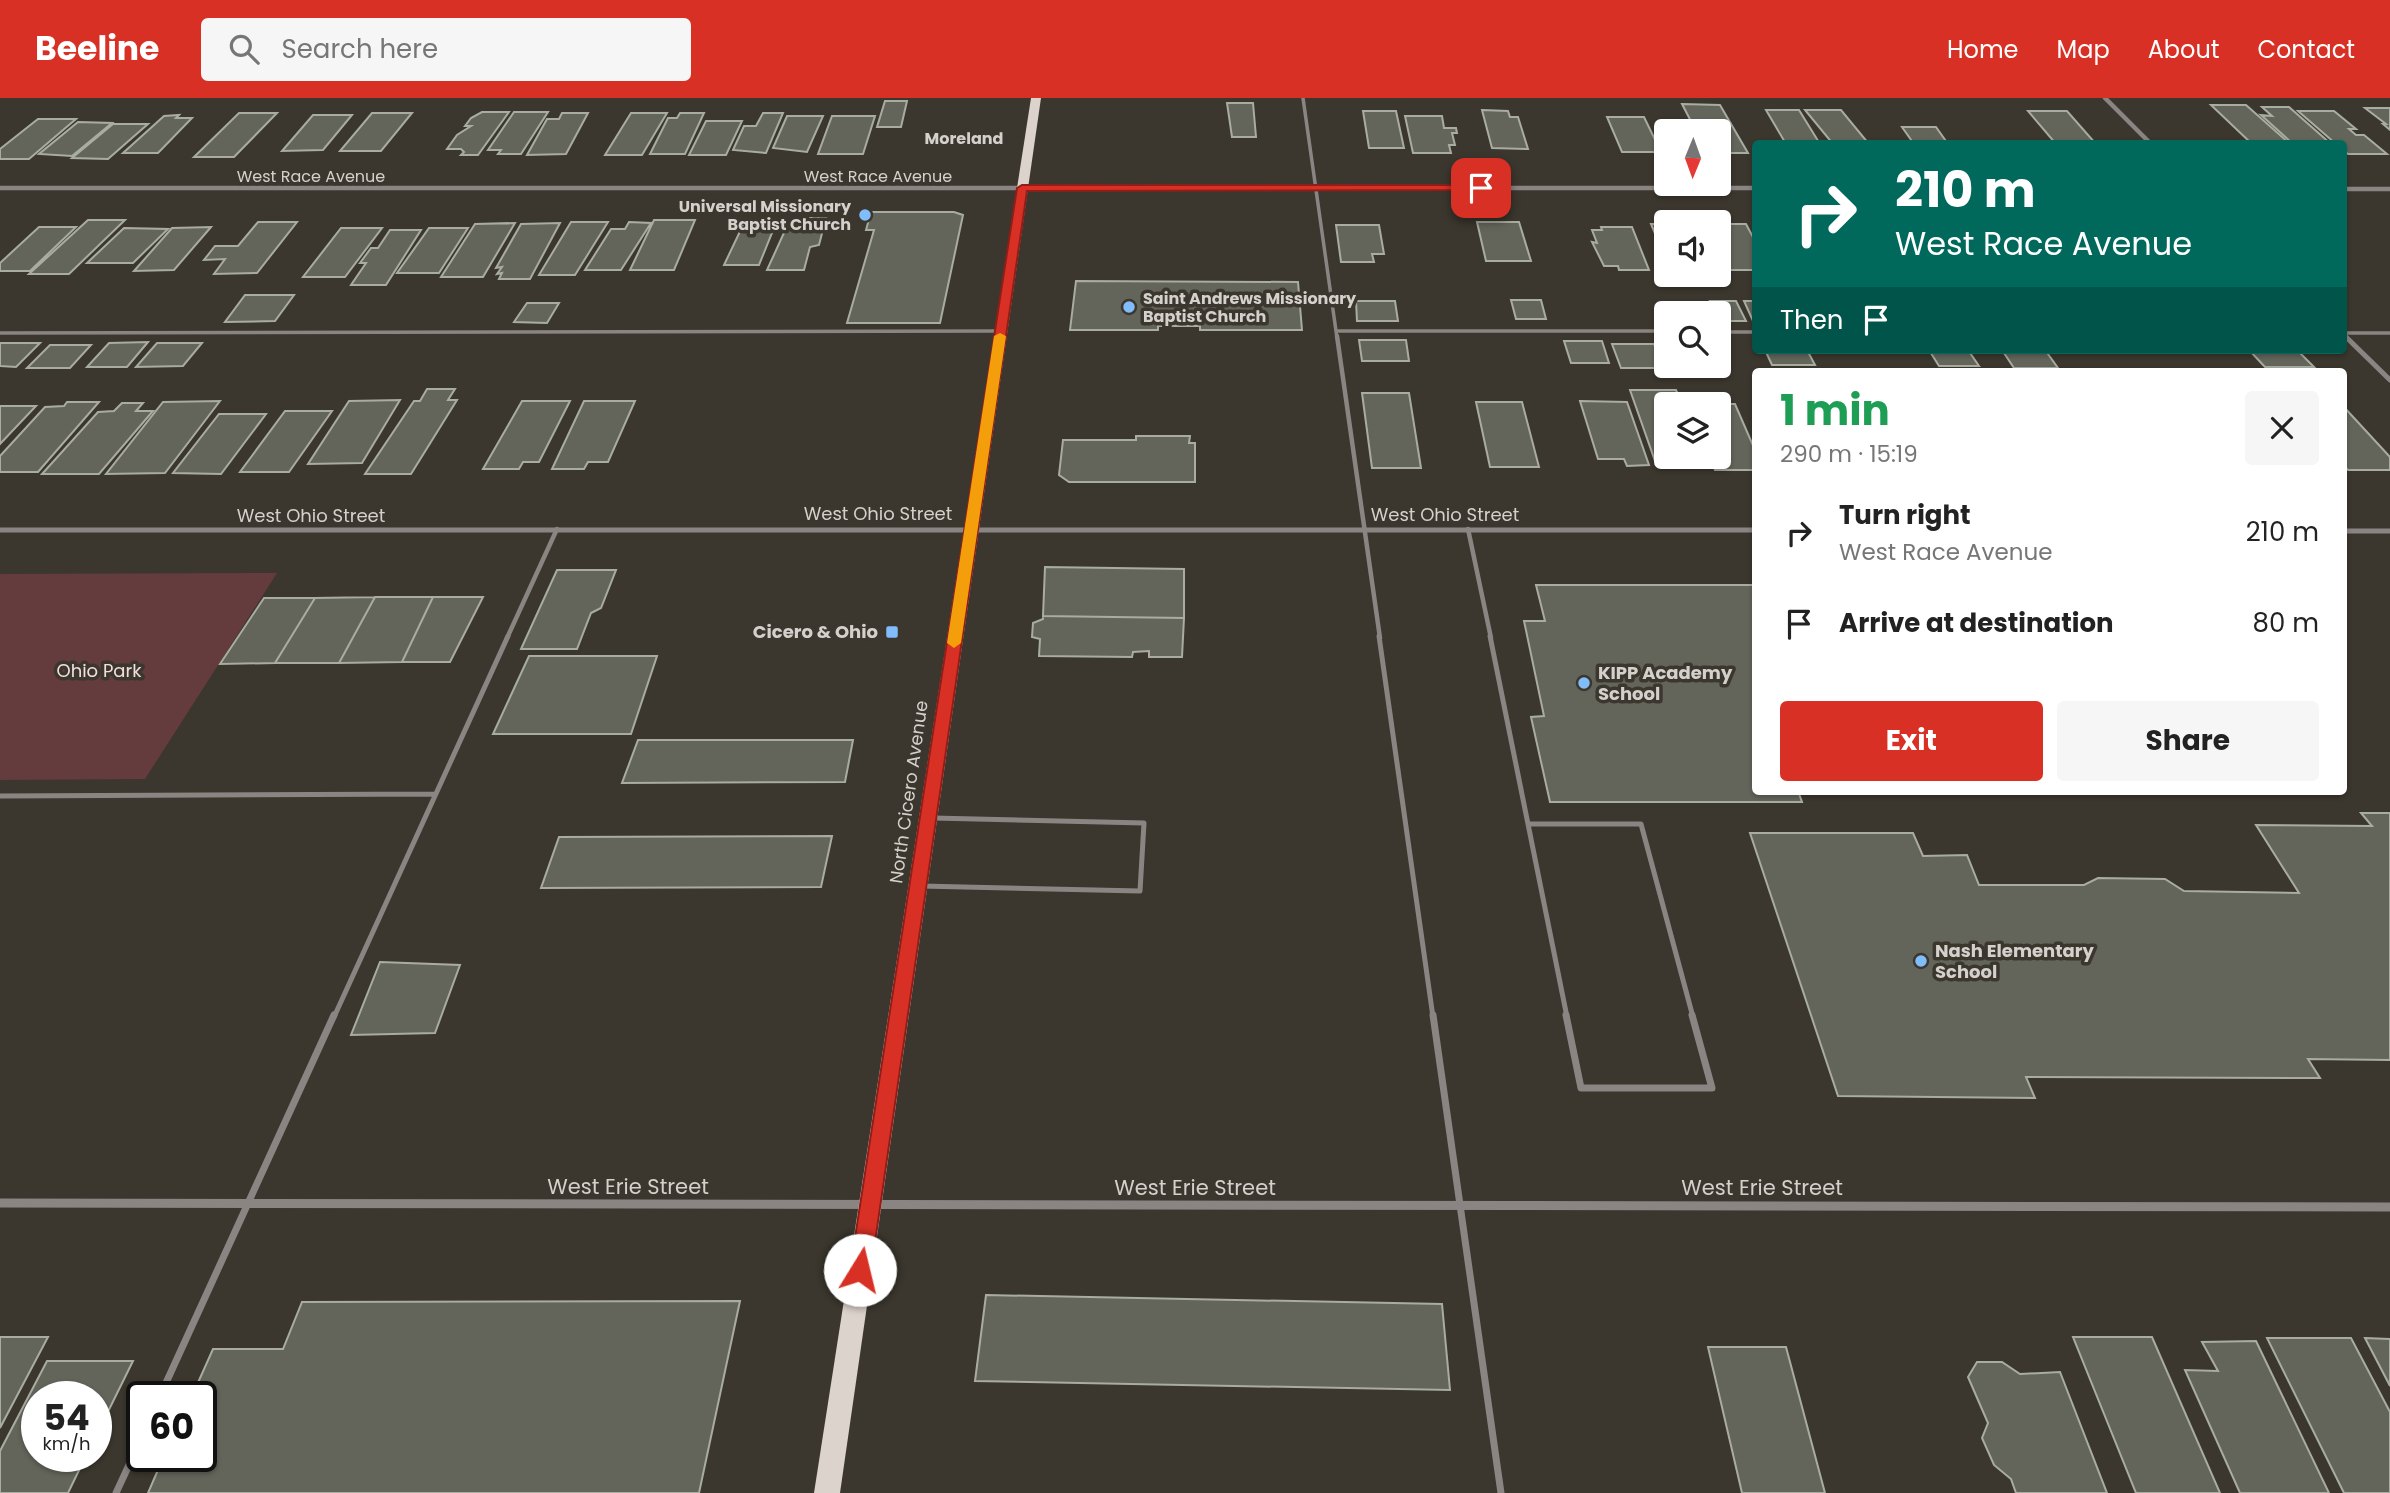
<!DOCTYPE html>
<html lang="en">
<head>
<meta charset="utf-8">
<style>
  body { margin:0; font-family:Poppins,sans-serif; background:#f6f6f6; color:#222; height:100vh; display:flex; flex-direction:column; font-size:26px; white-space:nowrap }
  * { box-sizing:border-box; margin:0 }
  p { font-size:23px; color:#767676 }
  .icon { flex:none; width:38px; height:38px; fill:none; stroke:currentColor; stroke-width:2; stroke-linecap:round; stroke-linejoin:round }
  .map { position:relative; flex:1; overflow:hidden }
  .drawer { position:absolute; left:1752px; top:270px; width:595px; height:427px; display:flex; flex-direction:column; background:#fff; border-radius:7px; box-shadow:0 2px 5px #0004 }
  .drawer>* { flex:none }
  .guide { position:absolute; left:1752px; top:42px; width:595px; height:214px; border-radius:7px; box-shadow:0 2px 5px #0004; background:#00695c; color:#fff; overflow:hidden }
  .needle { width:46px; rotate:181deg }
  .buttons { position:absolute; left:1654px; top:21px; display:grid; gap:14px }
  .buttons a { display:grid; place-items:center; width:77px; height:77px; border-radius:7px; background:#fff; box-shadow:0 2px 5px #0004; font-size:35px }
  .speed { position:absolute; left:21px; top:1283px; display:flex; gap:14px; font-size:35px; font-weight:700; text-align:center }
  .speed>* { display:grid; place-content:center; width:91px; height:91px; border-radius:50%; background:#fff; box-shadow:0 2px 5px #0004; line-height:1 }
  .speed small { font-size:18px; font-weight:400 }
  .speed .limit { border:4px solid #111; border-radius:10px; background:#fff; color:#111 }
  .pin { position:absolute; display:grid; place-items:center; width:60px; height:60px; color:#fff; margin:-30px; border-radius:14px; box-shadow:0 4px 10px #0006 }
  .me { position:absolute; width:77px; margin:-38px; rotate:9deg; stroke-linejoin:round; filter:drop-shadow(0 0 5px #0008) }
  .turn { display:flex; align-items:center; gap:24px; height:147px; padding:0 28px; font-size:32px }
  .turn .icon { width:91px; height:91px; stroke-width:2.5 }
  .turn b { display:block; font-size:49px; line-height:60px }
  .then { display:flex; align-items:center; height:66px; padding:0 28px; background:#0003; gap:14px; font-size:26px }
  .round { display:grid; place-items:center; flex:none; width:74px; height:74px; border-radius:7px; background:#f6f6f6 }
  .summary { display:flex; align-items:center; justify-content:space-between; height:119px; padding:0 28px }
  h1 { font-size:42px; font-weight:700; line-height:52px; color:#1e9e55 }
  .primary-button { display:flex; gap:14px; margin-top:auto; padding:14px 28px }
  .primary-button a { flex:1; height:80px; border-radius:7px; background:#d93025; color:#fff; font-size:28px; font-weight:700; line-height:80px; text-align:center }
  .primary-button a+a { background:#f6f6f6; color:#222 }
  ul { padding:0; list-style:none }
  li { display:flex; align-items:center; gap:21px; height:91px; padding:0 28px }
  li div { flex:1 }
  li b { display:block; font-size:26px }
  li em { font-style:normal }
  header { display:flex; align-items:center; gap:42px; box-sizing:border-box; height:98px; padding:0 35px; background:#d93025; color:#fff }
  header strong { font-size:33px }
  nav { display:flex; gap:38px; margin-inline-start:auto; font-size:24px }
  .search { width:490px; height:63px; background:#f6f6f6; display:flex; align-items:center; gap:18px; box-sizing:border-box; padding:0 24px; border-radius:7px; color:#767676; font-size:26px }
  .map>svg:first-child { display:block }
  .green { fill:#643c3d }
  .building { fill:#63655b; stroke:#a9aca1; stroke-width:2 }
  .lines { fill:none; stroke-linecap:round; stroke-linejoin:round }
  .service-far3 { stroke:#8a8583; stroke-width:3.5 }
  .service-far2 { stroke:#8a8583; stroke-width:4.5 }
  .service-far1 { stroke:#8a8583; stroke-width:5 }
  .service { stroke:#8a8583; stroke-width:7 }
  .minor-far2 { stroke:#8a8583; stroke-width:4.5 }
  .minor-far1 { stroke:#8a8583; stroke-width:5 }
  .minor { stroke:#8a8583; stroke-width:9 }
  .primary { fill:#ddd3cd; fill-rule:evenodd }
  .route { fill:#d93025; stroke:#8d1f18; stroke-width:2 }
  .slow { fill:#f59e0b }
  .poi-dot { fill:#81bdfa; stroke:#3b372e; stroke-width:2.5 }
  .labels { text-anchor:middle; stroke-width:7; stroke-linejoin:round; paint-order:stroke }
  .far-neighbourhood-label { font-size:16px; font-weight:bold; fill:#d4d1cc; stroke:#3b372e }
  .far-street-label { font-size:16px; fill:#d4d1cc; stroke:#3b372e }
  .far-poi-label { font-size:16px; font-weight:bold; fill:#d4d1cc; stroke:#3b372e; text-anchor:end }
  .street-label { font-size:18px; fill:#d4d1cc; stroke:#3b372e }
  .poi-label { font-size:18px; font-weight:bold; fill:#d4d1cc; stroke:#3b372e; text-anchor:start }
  .park-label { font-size:18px; fill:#f3dddd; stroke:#3b372e }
  .near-street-label { font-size:21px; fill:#d4d1cc; stroke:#3b372e }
</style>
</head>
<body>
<header>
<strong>Beeline</strong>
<div class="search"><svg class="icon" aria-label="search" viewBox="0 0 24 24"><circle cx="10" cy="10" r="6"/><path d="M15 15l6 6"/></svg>Search here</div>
<nav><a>Home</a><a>Map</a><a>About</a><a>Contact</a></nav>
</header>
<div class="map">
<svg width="2390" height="1395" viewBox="0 0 2390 1395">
  <rect width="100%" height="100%" fill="#3b372e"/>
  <!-- green -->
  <path class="green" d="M277,475l-132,206 -145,1v-206z"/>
  <!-- building -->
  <path class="building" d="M885,3h22l-6,26h-24z
    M1227,5h26l3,34h-24z
    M1682,6l38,1 28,48h-30v-22h-22z
    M2211,7h35l44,39h-38z
    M2262,9h27l42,37h-38l-32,-29 11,1z
    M2365,10h25v22l-7,-6h3z
    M1482,12l26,1 2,6h8l10,32 -36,-1z
    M1766,12h33l21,34h-34z
    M1805,12h36l28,34h-36z
    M1363,13h33l8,37h-35z
    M2028,13h39l29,33h-40z
    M2298,13h36l22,18h-7l7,6h8l23,19h-39l-5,-4v-6h-7z
    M482,14h27l-31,43h-17l3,-3 -3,-3h-14l10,-14 14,-9h-6l6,-8z
    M514,14h34l-27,42h-23l3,-4h-13z
    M239,15h38l-43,44h-40z
    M372,15h40l-31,38h-41z
    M562,15h26l-22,41 -39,1 20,-36h12z
    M631,15h36l-25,42h-37z
    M680,15h24l-19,41h-35l18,-36h9z
    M763,15h20l-17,40 -33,-3 11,-24h12z
    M179,17l-3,3h16l-34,35h-35l41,-37z
    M313,17h39l-29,35 -41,1z
    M787,18h36l-16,36 -34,-4z
    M832,18h43l-12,38h-45z
    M1405,18h37l2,12h12l1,5h-5l3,12h-6l2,8h-38z
    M1607,19h37l17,35h-39z
    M38,21h38l-47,40h-29v-10z
    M706,23h36l-16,34h-37z
    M78,24l34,1 -40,33 -33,-2z
    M113,26h35l-40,35 -36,-1z
    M1902,29h34l12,17h-34z
    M871,114h83l9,3 -23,108h-93l27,-93h-8z
    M806,120h20l-7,27 -9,2 -6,23h-37l21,-46 18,-3z
    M88,122h37l-56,54h-40z
    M654,122h41l-21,50h-44z
    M258,124h39l-40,51 -43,1 11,-15 -21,1 11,-14h23z
    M571,124h37l-33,53h-36z
    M629,124l22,1 -30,47h-36l26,-41h14z
    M1477,124h42l12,39h-45z
    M515,125l-32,54h-42l34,-53z
    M560,125l-30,56h-31l3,-6 -5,1 5,-7 -6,1 25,-44z
    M744,125h32l-17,42h-35z
    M1651,126h15v36z
    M1718,126h28l9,17v29h-30l-7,-14z
    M1336,127h43l5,29h-12l2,8h-33z
    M39,129h37l-46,44h-30v-8z
    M211,129l-37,43 -40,1 38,-43z
    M1601,129h31l17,43h-30l-1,-4h-14l-12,-24 5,1 -5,-13h10z
    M124,130l44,1 -35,34h-46z
    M341,130h41l-37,49h-42z
    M429,130h39l-29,45h-42z
    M390,132h31l-35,55h-35l15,-22h-6l11,-15h7z
    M1076,183l222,1 4,48h-102v-4h-42v4h-88z
    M245,197h49l-19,26 -50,1z
    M1511,202h30l5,19h-30z
    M1356,203h39l3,20h-41z
    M1710,203h26l10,20h-27l-1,-8h-3z
    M1744,203h11v20h-2z
    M527,205h32l-12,20 -33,-1z
    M1359,242h47l3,21h-47z
    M1564,243h38l7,22h-38z
    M148,244l-21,25h-40l22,-24z
    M0,245h40l-24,24 -16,-1z
    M157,245h45l-19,23 -47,1z
    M1612,246h42l9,24h-42z
    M50,247h41l-21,23h-43z
    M1765,252h42l8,15h-43z
    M1929,252h39l11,16h-40z
    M2002,252h43l13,18h-44z
    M2249,252h48l17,17h-49z
    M427,291h28l-7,11h9l-46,74h-46l49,-73h6z
    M1630,292h46l6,14h-16v53h36l1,4h-48z
    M1362,295h47l12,75h-49z
    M1687,300l31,1 2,5h15l20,46v20h-40l-6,-13h9v-53h-29z
    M400,302l-38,63 -54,1 41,-63z
    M220,303l-55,72 -59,1 57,-72z
    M522,303h48l-31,61h-16l-4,7h-36z
    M584,303h51l-27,61h-20l-4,7h-32z
    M1580,303l47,1 22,63 -22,1 -3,-7h-26z
    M67,304h32l-61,70h-38v-16l45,-49 19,-1z
    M1476,304h46l17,65h-49z
    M122,305h21l-7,8h17l-54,63h-57l56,-62 16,-1z
    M0,308h36l-36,38z
    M2343,308l47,51v13h-42l-5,-5z
    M285,313h47l-43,61h-49z
    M219,316h47l-45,60 -48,-1z
    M1136,338h54l-1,7h6v39h-126l-10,-7 4,-35h73z
    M1045,469l139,2v49l-141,-2z
    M557,472h59l-15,38 -10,5 -14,36h-56z
    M1536,487h219v206h43l4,11h-252l-19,-85 13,-1 -20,-95h21z
    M375,499l-36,66h-64l40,-65z
    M375,499h58l-31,65 -63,1z
    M433,499h50l-33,65h-48z
    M264,500h51l-40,65 -55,1z
    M1043,518l141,2 -2,39h-33v-6l-16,1 -1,5 -93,-1 1,-17 -8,-2 1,-14 10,-4z
    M529,558h128l-26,78h-138z
    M638,642h215l-8,42 -223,1z
    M2361,715h29v247l-82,-1 12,19 -294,-1 9,21 -197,-2 -88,-263h163l10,23 44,-1 12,30h105l14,-7 67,1 19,12 115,2 -43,-68 116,1z
    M832,738l-11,51 -280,1 18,-51z
    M380,864l80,3 -25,68 -84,2z
    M986,1197l456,9 8,86 -475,-9z
    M740,1203l-41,192h-551l16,-37h37v-60h-9l21,-47h70l19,-47z
    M0,1239h48l-48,91z
    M2073,1239h79l68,156h-84z
    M2267,1240h84l39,74v81h-46z
    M2365,1240l25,1v47z
    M2256,1243l73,152h-89l-55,-123 33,1 -16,-29z
    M1708,1249h78l39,146h-83z
    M47,1263h86l-37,75v-40h-59v60h49l-18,37h-68v-42z
    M1977,1264h25l18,12 40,-2 47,121h-91l-5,-14 -17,-14 -12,-27 6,-15 -20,-46z"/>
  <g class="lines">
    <!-- service-far3 -->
    <path class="service-far3" d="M1303,0l34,240
      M1337,233h329
      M1718,234h37
      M0,235l1001,-2
      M2343,235h47"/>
    <!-- service-far2 -->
    <path class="service-far2" d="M1337,238l43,302
      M1468,431l23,109
      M507,540l50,-109"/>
    <!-- service-far1 -->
    <path class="service-far1" d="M1379,538l54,381
      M1490,538l38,188
      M0,698l436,-2
      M1528,726h113l52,193
      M1528,726l39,193
      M921,788l219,5 4,-68 -211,-5
      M334,919l174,-381"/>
    <!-- service -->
    <path class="service" d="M1433,917l68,478
      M1566,917l15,73h131l-20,-73
      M160,1298l174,-381
      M116,1395l26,-56"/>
    <!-- minor-far2 -->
    <path class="minor-far2" d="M2105,0l46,46
      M0,90h1755
      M2343,91h47
      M2343,236l4,4"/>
    <!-- minor-far1 -->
    <path class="minor-far1" d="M2345,238l45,44
      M0,432h1755
      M2343,433h47"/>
    <!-- minor -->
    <path class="minor" d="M0,1105l2390,4"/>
    <!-- primary -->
    <path class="primary" d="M1031,0h10l-201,1395h-26z"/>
  </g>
  <!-- route -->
  <path class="route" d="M1481,87l3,5 -457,1 -156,1079 -3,7 -8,3 -7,-3 -3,-7 167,-1082 5,-3z"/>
  <!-- slow -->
  <path class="slow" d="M1000,235l6,3 -45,307 -7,5 -7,-5 47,-307z"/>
  <!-- markers -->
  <g class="poi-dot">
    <circle cx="865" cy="117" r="7"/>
    <circle cx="1129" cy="209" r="7"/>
    <rect x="885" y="527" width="14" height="14" rx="3.5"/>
    <circle cx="1584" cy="585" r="7"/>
    <circle cx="1921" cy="863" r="7"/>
  </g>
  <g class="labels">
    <!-- far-neighbourhood labels -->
    <g class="far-neighbourhood-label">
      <text x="964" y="46">Moreland</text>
    </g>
    <!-- far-street labels -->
    <g class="far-street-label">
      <text x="311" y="84">West Race Avenue</text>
      <text x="878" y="84">West Race Avenue</text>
    </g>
    <!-- far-poi labels -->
    <g class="far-poi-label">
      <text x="851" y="114">Universal Missionary<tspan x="851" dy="18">Baptist Church</tspan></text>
      <text x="1143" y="206" text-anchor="start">Saint Andrews Missionary<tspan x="1143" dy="18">Baptist Church</tspan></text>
    </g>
    <!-- street labels -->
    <g class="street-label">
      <text x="878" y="422">West Ohio Street</text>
      <text x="1445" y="423">West Ohio Street</text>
      <text x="311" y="424">West Ohio Street</text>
      <text transform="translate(909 694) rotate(-82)" y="6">North Cicero Avenue</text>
    </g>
    <!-- poi labels -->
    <g class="poi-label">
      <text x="878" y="540" text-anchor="end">Cicero &amp; Ohio</text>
      <text x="1598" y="581">KIPP Academy<tspan x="1598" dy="21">School</tspan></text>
      <text x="1935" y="859">Nash Elementary<tspan x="1935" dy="21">School</tspan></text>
    </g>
    <!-- park labels -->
    <g class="park-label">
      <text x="99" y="579">Ohio Park</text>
    </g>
    <!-- near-street labels -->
    <g class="near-street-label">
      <text x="628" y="1096">West Erie Street</text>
      <text x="1195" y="1097">West Erie Street</text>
      <text x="1762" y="1097">West Erie Street</text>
    </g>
  </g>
</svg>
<div class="buttons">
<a><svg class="needle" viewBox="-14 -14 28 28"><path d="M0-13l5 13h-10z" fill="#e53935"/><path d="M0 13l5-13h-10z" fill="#767676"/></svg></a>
<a><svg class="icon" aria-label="sound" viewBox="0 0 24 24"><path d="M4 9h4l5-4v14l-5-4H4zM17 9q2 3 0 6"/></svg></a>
<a><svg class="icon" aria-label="search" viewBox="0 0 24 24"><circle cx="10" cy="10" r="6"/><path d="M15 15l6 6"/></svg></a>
<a><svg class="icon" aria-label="layers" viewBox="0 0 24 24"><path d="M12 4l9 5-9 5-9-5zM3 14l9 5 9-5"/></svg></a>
</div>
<div class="speed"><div>54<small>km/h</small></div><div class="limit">60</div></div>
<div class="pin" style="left:1481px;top:90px;background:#d93025"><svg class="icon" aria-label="arrive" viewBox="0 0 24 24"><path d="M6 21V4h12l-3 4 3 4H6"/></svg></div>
<svg class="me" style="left:860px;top:1172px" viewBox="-20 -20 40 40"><circle r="19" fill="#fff"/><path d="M0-13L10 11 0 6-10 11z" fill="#d93025"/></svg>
<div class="guide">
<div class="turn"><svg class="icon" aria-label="right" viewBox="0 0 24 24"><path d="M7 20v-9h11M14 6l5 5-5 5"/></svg><div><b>210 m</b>West Race Avenue</div></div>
<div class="then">Then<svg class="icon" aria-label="arrive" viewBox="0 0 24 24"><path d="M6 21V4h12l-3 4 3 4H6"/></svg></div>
</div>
<section class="drawer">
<div class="summary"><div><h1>1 min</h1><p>290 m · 15:19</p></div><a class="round"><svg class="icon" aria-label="close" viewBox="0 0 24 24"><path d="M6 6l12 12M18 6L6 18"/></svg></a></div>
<ul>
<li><svg class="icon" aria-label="right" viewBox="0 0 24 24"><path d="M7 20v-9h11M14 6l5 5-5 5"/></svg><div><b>Turn right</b><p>West Race Avenue</p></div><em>210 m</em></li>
<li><svg class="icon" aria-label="arrive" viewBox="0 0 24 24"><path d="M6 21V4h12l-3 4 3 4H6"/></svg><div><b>Arrive at destination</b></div><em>80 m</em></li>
</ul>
<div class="primary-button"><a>Exit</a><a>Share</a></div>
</section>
</div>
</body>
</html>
